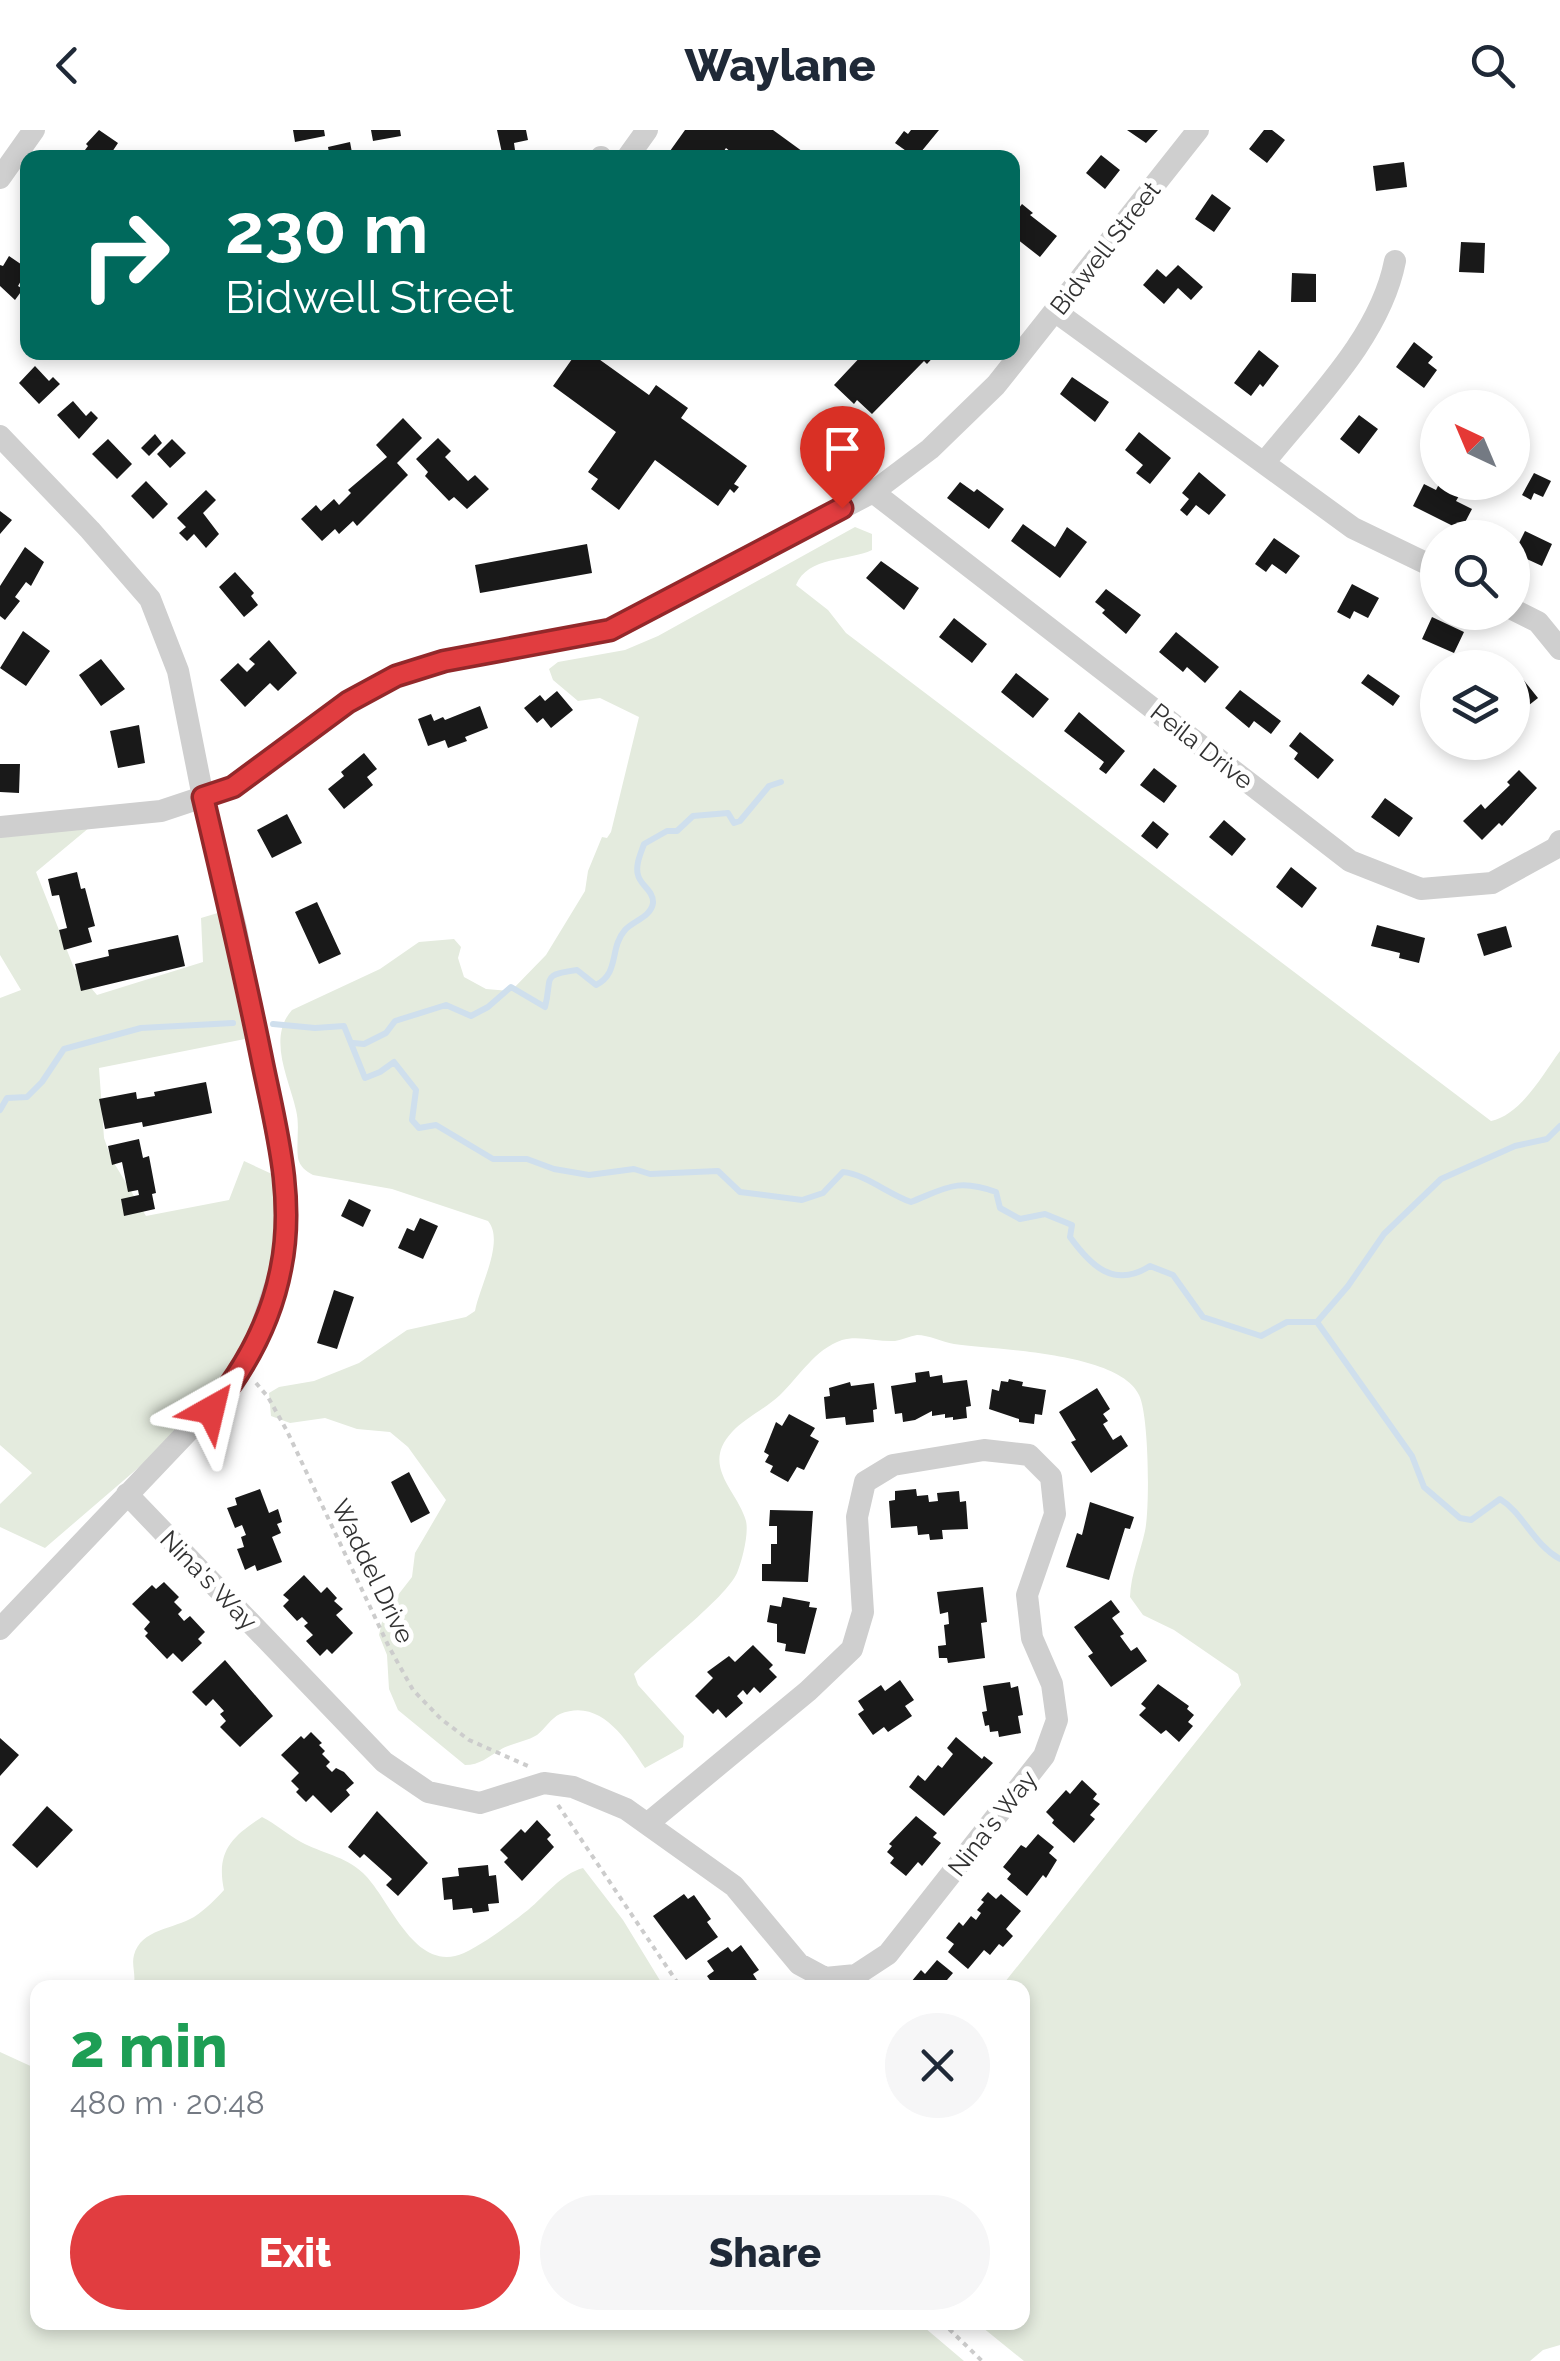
<!DOCTYPE html>
<html lang="en">
<head>
<meta charset="utf-8">
<style>
  body { margin:0; font-family:Raleway,sans-serif; background:#f6f6f7; color:#1f2937; height:100vh; display:flex; flex-direction:column; font-size:38px; white-space:nowrap }
  * { box-sizing:border-box; margin:0 }
  p { font-size:32px; color:#747a83 }
  .icon { flex:none; width:55px; height:55px; fill:none; stroke:currentColor; stroke-width:2; stroke-linecap:round; stroke-linejoin:round }
  .map { position:relative; flex:1; overflow:hidden }
  .details { position:absolute; left:30px; top:1850px; width:1000px; height:350px; display:flex; flex-direction:column; background:#fff; border-radius:20px; box-shadow:0 5px 15px #0003 }
  .details>* { flex:none }
  .guide { position:absolute; left:20px; top:20px; width:1000px; height:210px; border-radius:20px; box-shadow:0 5px 15px #0003; background:#00695c; color:#fff; overflow:hidden }
  .needle { width:65px; rotate:316deg }
  .buttons { position:absolute; left:1420px; top:260px; display:grid; gap:20px }
  .buttons a { display:grid; place-items:center; width:110px; height:110px; border-radius:50%; background:#fff; box-shadow:0 5px 15px #0003; font-size:50px }
  .pin { position:absolute; display:grid; place-items:center; width:85px; height:85px; color:#fff; margin:-102px -42px; border-radius:50% 50% 50% 0; rotate:-45deg; box-shadow:0 0 10px #0007 }
  .pin .icon { rotate:45deg }
  .me { position:absolute; width:110px; margin:-55px; rotate:37deg; stroke-linejoin:round; filter:drop-shadow(0 0 8px #0008) }
  .turn { display:flex; align-items:center; gap:35px; height:210px; padding:0 40px; font-size:45px }
  .turn .icon { width:130px; height:130px; stroke-width:2.5 }
  .turn b { display:block; font-size:70px; line-height:85px }
  .round { display:grid; place-items:center; flex:none; width:105px; height:105px; border-radius:52px; background:#f6f6f7 }
  .headline { display:flex; align-items:center; justify-content:space-between; height:170px; padding:0 40px }
  h1 { font-size:60px; font-weight:800; line-height:75px; color:#1e9e55 }
  .cta { display:flex; gap:20px; margin-top:auto; padding:20px 40px }
  .cta a { flex:1; height:115px; border-radius:60px; background:#e13d40; color:#fff; font-size:40px; font-weight:800; line-height:115px; text-align:center }
  .cta a+a { background:#f6f6f7; color:#1f2937 }
  header { display:flex; justify-content:space-between; align-items:center; height:130px; padding:0 40px; background:#fff; font-size:45px; font-weight:800 }
  .map>svg:first-child { display:block }
  .green { fill:#e4ebde }
  .lines { fill:none; stroke-linecap:round; stroke-linejoin:round }
  .stream { stroke:#cfdfed; stroke-width:6 }
  .building { fill:#191919 }
  .path { stroke:#ccc; stroke-width:4; stroke-dasharray:5 5; stroke-linecap:butt }
  .minor { stroke:#cfcfcf; stroke-width:22 }
  .route-casing { stroke:#92282a; stroke-width:25 }
  .route { stroke:#e13d40; stroke-width:18 }
  .labels { text-anchor:middle; stroke-width:10; stroke-linejoin:round; paint-order:stroke }
  .street-label { font-size:25px; fill:#323232; stroke:#fff }
</style>
</head>
<body>
<header><svg class="icon" aria-label="back" viewBox="0 0 24 24"><path d="M15 5l-7 7 7 7"/></svg>Waylane<svg class="icon" aria-label="search" viewBox="0 0 24 24"><circle cx="10" cy="10" r="6"/><path d="M15 15l6 6"/></svg></header>
<div class="map">
<svg width="1560" height="2231" viewBox="0 0 1560 2231">
  <rect width="100%" height="100%" fill="#fff"/>
  <!-- green -->
  <path class="green" d="M855,397l17,7v16c-23,11 -64,6 -76,35l32,25 18,23 645,488c30,-6 52,-47 69,-70v1294l-17,5 -13,11h-506l-47,-38 45,-1v-334l-21,-1 240,-302 -3,-11 -64,-44 -31,-15 -13,-18c1,-24 10,-43 15,-66 5,-23 4,-117 -6,-136 -20,-43 -143,-45 -185,-51 -12,-2 -25,-9 -37,-9 -7,1 -15,5 -22,6 -17,1 -37,-6 -53,-1 -27,9 -43,37 -62,55 -15,14 -35,23 -48,37 -32,34 6,59 14,89 3,13 -4,40 -9,52 -12,26 -80,77 -103,101l4,11 46,51 -1,11 -38,21c-18,-27 -44,-71 -85,-54 -9,4 -15,15 -23,21 -11,7 -26,8 -37,15 -12,7 -20,15 -35,15l-67,-55 -9,-21 -2,-34 -8,-20 5,-22 28,-36 3,-24 31,-53 -38,-53 -18,-15 -33,-3 -32,-11 -35,5 -19,-7 -2,-23 10,-6 35,-6 45,-18 48,-33 59,-13 9,-6c5,-26 30,-70 13,-90l-96,-32 -79,-14c-7,-4 -13,-8 -15,-17 -2,-16 2,-32 -2,-48 -7,-31 -29,-72 -4,-100l88,-41 39,-27 35,-3 7,8 -3,11 6,19 22,12 25,2 35,-36 39,-64 3,-20 14,-34 5,1 4,-6 28,-115 -39,-19 -22,3 -25,-21 -4,-11 9,-7 67,-12 33,-14z
    M102,687l-66,55 38,96 23,27 106,-33 -2,-44 30,-9 -1,60 15,70 -146,29 5,70 7,20 35,58 83,-16 15,-39 41,19 -13,123 -49,92 -178,153 -45,-21v-23l32,-31 -32,-28v-447l21,-8 -21,-35v-133z
    M262,1687c14,7 25,17 39,25 20,11 44,14 62,31 27,25 51,102 101,80 21,-10 46,-29 64,-43 18,-15 33,-36 55,-42l40,52 41,67h-531c4,-11 -2,-21 1,-32 7,-26 40,-26 60,-38 12,-8 21,-17 30,-27 -8,-38 7,-53 38,-73z
    M0,1922l37,17 1,253h880l46,39h-964z"/>
  <g class="lines">
    <!-- stream -->
    <path class="stream" d="M273,894l42,4 29,-2 21,52 15,-6 14,-10 22,28 -4,30 7,8 17,-3 57,34h34l27,10 35,6 45,-6 16,5 68,-3 22,21 62,8 21,-7 20,-21c22,2 45,22 68,30 35,-14 46,-24 85,-10l4,16 20,11 25,-5 27,11 -2,12c21,29 44,52 80,29l23,9 30,42 58,19 26,-14h30l31,-36 36,-52 57,-55 74,-33 32,-7 13,-13
      M353,913l11,1 22,-11 9,-12 51,-16 25,11 17,-9 23,-20 34,20c8,-30 -5,-32 32,-37l19,15c24,-12 13,-37 29,-55 8,-9 26,-13 28,-27 1,-12 -13,-18 -15,-28 -3,-10 3,-22 6,-31l23,-13h10l16,-15 35,-3 6,10 6,-2 29,-35 12,-4
      M0,980l7,-12 20,-1 15,-15 22,-33 77,-21 92,-5
      M1317,1192l95,134 12,31 36,31 11,2 29,-21c23,14 33,45 60,60"/>
  </g>
  <!-- building -->
  <path class="building" d="M99,0l19,13 -10,15h-21l-5,-4 6,-8 -2,-2z
    M293,0h31l1,6 -30,6z
    M371,0h29l1,6 -28,5z
    M497,0h29l2,10 -14,3 1,7 -13,3z
    M685,0h88l33,24 -3,4h-65l-12,-10 -7,10h-54z
    M911,0h28l-23,28 -21,-15 9,-12 4,3z
    M1127,0h31l-12,13z
    M1264,0h8l13,10 -18,23 -18,-14z
    M350,12l3,16h-23l-2,-11z
    M1101,25l19,15 -15,19 -19,-16z
    M1404,32l3,25 -31,4 -3,-25z
    M1212,64l19,14 -17,24 -19,-13z
    M1022,74l11,9 -3,2 27,21 -17,21 -28,-22v-11l7,-8 -4,-3z
    M1461,112l24,1 -1,30 -25,-1z
    M9,126l19,13 -10,17 5,3 -8,11 -15,-14v-21l3,1z
    M1178,135l25,22 -12,13 -13,-12 -14,16 -21,-19 14,-16 9,8z
    M1292,143l24,1v28h-25z
    M1414,212l19,15 -5,6 9,7 -13,18 -28,-21z
    M1259,220l20,16 -16,21 -3,-3 -9,12 -17,-13z
    M577,222h12l60,43 7,-10 32,23 -7,10 66,48 -13,18 5,3 -5,6 -4,-4 -12,17 -63,-46 -36,50 -28,-21 7,-10 -10,-7 28,-40 -63,-46z
    M865,222h73l-11,12 -3,-3 -52,53 -15,-14 -3,4 -20,-19z
    M35,236l14,15 4,-4 7,7 -21,20 -20,-21z
    M1072,247l37,25 -14,20 -35,-28z
    M73,271l13,15 5,-5 7,7 -19,21 -22,-24z
    M1359,285l19,14 -19,25 -19,-15z
    M403,288l19,20 -25,25 11,12 -51,51 -4,-5 -14,13 -4,-5 -13,12 -21,-22 15,-14 5,6 13,-12 5,6 12,-12 -3,-3 39,-33 -11,-12z
    M1139,302l32,26 -21,26 -14,-11 7,-8 -18,-15z
    M155,304l7,9 -13,13 -8,-8z
    M438,308l13,13 -6,6 23,24 7,-6 14,14 -22,20 -13,-12 -5,4 -24,-25 3,-4 -12,-13z
    M108,309l24,25 -15,15 -25,-25z
    M172,309l14,14 -16,15 -13,-14z
    M1199,342l27,23 -17,20 -13,-10 -9,11 -7,-6 9,-11 -7,-6z
    M1534,343l17,8 -8,16 -9,-4 -3,7 -9,-5z
    M146,351l22,23 -15,15 -22,-23z
    M960,352l14,10 3,-3 27,20 -15,20 -42,-31z
    M1440,352h11l12,7 -7,12 16,8 -11,21 -48,-24 11,-22 12,6z
    M206,360l10,10 -13,13 16,21 -13,14 -12,-14 -7,7 -8,-8 7,-6 -9,-9z
    M0,381l12,9 -12,14z
    M1023,394l32,23 12,-20 20,15 -27,36 -49,-37z
    M1525,401l27,13 -10,22 -28,-13z
    M1274,408l26,18 -14,18 -14,-10 -6,8 -11,-8z
    M587,414l5,29 -112,20 -5,-28z
    M25,417l19,15 -13,24 -5,-4 -11,15 5,4 -15,19 -5,-4v-30z
    M881,431l38,27 -15,22 -38,-32z
    M235,442l19,21 -3,3 7,9 -14,12 -25,-30z
    M1352,454l27,14 -11,20 -14,-7 -4,8 -13,-7z
    M1106,459l35,26 -15,19 -24,-21 3,-3 -10,-8z
    M1432,487l32,15 -10,21 -32,-14z
    M954,488l33,26 -15,19 -33,-26z
    M23,501l27,20 -24,35 -26,-18z
    M1176,502l43,35 -14,16 -18,-16 -4,5 -24,-20z
    M269,510l28,33 -19,18 -8,-8 -25,24 -25,-27 18,-17 9,9 8,-8 -6,-5z
    M101,529l24,30 -24,17 -22,-31z
    M1016,543l33,26 -16,19 -32,-26z
    M1518,543l20,25 -18,14 -8,-10v-24z
    M1368,544l32,22 -7,10 -32,-23z
    M1240,560l41,31 -10,13 -17,-13 -5,7 -24,-20z
    M557,561l16,19 -22,18 -8,-10 -6,5 -13,-15 16,-13 5,6z
    M480,576l8,22 -23,9 2,4 -19,7 -3,-8 -17,6 -10,-27 13,-5 3,7 9,-4 2,3z
    M1079,582l46,39 -19,23 -7,-5 5,-7 -40,-31z
    M139,595l6,38 -27,5 -8,-37z
    M1300,602l34,28 -16,19 -24,-20 4,-6 -9,-7z
    M364,623l13,16 -10,8 6,8 -29,24 -16,-20 16,-13 -3,-4z
    M0,634h20l-1,29 -19,-1z
    M1154,638l23,18 -13,17 -24,-18z
    M1519,640l18,18 -35,38 -3,-3 -17,17 -19,-19 18,-17 4,5 25,-24 -3,-3z
    M1385,668l28,20 -14,19 -28,-20z
    M287,684l15,29 -30,15 -15,-28z
    M1224,690l22,19 -14,17 -23,-19z
    M1153,691l16,13 -12,15 -16,-13z
    M1291,737l26,21 -15,20 -26,-21z
    M77,742l4,17 4,-1 10,38 -7,2 4,14 -28,8 -5,-20 8,-2 -8,-33 -7,1 -4,-17z
    M317,772l24,52 -22,10 -24,-52z
    M1377,795l48,13 -6,25 -20,-5 1,-5 -29,-7z
    M1506,796l6,21 -28,9 -7,-22z
    M178,805l7,31 -104,25 -6,-27 34,-8 -1,-6z
    M206,952l6,31 -69,14 -1,-5 -37,7 -6,-30 37,-7 1,7 18,-3 -1,-4z
    M139,1009l4,19 6,-2 7,37 -4,1 3,15 -31,7 -3,-17 18,-4 -1,-5 -10,2 -6,-30 -10,3 -4,-19z
    M349,1069l22,11 -8,17 -22,-11z
    M420,1088l18,8 -15,33 -25,-11 9,-20 7,3z
    M334,1160l20,7 -17,52 -20,-6z
    M929,1241l1,6 12,-2 1,8 24,-3 4,26 -5,1 1,11 -14,2v-3l-8,1v-4l-13,2v-5l-17,9 -12,2 -1,-9 -7,1 -4,-28 25,-4 -1,-9z
    M1009,1249l14,3 -1,4 24,4 -4,25 -7,-1 -1,10 -15,-2v-3l-30,-10 3,-20 7,2 2,-10 7,1z
    M850,1252l1,4 23,-3 3,26 -4,1 1,12 -28,3 -1,-8 -19,2 -2,-22 6,-1 -1,-8z
    M1097,1258l13,21 -7,5 5,7 -5,3 10,16 8,-5 7,11 -37,27 -20,-31 5,-2 -17,-28z
    M789,1284l26,14 -5,8 9,5 -15,29 -7,-3 -9,15 -18,-10 3,-6 -8,-4 4,-7 -5,-3 12,-30 6,4z
    M409,1342l21,41 -19,10 -20,-41z
    M260,1359l9,24 9,-4 4,13 -5,2 4,9 -9,4 10,25 -25,9 -2,-6 -10,5 -8,-21 7,-2 -3,-10 5,-2 -4,-10 -7,3 -8,-20 10,-3 -2,-7z
    M916,1359l1,7 11,-1 1,7 9,-1 -1,-8 22,-2 1,11 6,-1 2,28 -26,1 1,9 -13,1 -1,-6 -11,1 -1,-9 -26,2 -2,-27 6,-1v-9z
    M1090,1372l44,15 -4,12 -5,-1 -16,52 -43,-13 11,-34 5,2z
    M770,1380l43,1 -5,71 -46,-1v-17h9v-20h6v-18h-8z
    M304,1445l17,18 6,-6 10,11 -3,3 9,8 -7,6 17,18 -21,21 -5,-5 -7,7 -14,-15 7,-6 -9,-9 4,-3 -6,-6 -5,4 -14,-15 6,-6 -6,-5z
    M164,1452l15,15 -5,5 8,8 -4,4 6,7 6,-5 15,16 -7,7 4,4 -20,19 -9,-9 -6,6 -22,-23 3,-3 -4,-4 6,-7 -18,-18 20,-19 4,4z
    M983,1457l4,35 -6,1 4,35 -37,5 -1,-5h-8l-1,-12 8,-1 -2,-20 5,-1 -1,-12 -8,2 -3,-22z
    M783,1467l27,5 -1,5 8,1 -12,46 -20,-3 1,-7 -9,-2v-18l-10,-2 3,-17 11,2z
    M1111,1470l9,12 -8,6 12,16 -4,2 11,15 6,-4 10,14 -36,26 -23,-31 5,-3 -19,-26z
    M753,1515l20,20 -4,4 8,8 -17,16 -6,-6 -7,8 -4,-5 -6,6 6,7 -17,15 -8,-9 -5,5 -18,-18 18,-18 -6,-6 22,-16 6,6z
    M225,1530l48,56 -33,31 -20,-20 6,-6 -6,-7 4,-3 -11,-12 -7,7 -14,-14z
    M900,1550l14,20 -9,6 7,10 -24,16 -4,-5 -11,8 -15,-21 6,-4 -6,-9 23,-16 4,6z
    M1010,1552l1,6 7,-2 5,29 -5,1 3,17 -22,4 -1,-6 -8,1 -1,-7 -4,1 -3,-14 5,-1 -4,-25z
    M1158,1554l31,22 -2,3 7,6 -6,7 5,4 -14,16 -13,-12 -5,4 -22,-19 7,-7 -5,-4z
    M311,1602l11,11 -3,2 6,6 -3,3 8,8 -4,4 6,6 4,-4 8,4 10,11 -8,7 4,5 -19,18 -18,-18 -7,7 -10,-10 3,-3 -8,-8 8,-8 -18,-18 20,-19 3,3z
    M956,1607l26,22 2,-3 9,7 -49,53 -35,-29 9,-12 7,6 13,-16 4,3 11,-14 -6,-6z
    M0,1608l19,17 -19,21z
    M1082,1650l15,14 -4,5 7,5 -10,11 5,4 -21,24 -22,-20 2,-3 -8,-8 20,-22 4,4z
    M47,1676l26,24 -36,38 -25,-23z
    M377,1681l51,52 -30,33 -12,-11 6,-6 -28,-25 -4,4 -12,-11z
    M916,1686l21,17 -4,4 8,6 -19,23 -4,-4 -12,14 -16,-13 4,-5 -7,-6 5,-6 -3,-2z
    M537,1690l14,15 -4,4 7,8 -32,34 -18,-19 4,-4 -8,-8 21,-21 4,4z
    M1038,1704l16,13 -5,6 8,7 -11,18 -3,-3 -16,21 -20,-17 4,-5 -8,-7 18,-22 5,3z
    M488,1735l1,11 7,-1 3,28 -11,1 1,7 -16,2 -1,-5 -19,2 -1,-11 -8,1 -2,-22 17,-2 -1,-8z
    M988,1762l8,7 5,-5 20,17 -15,18 7,7 -10,11 -4,-3 -9,11 -6,-5 -16,19 -20,-17 6,-8 -8,-6 13,-16 4,4 8,-10 5,4 5,-7 -4,-3 7,-8 -3,-2z
    M684,1764l4,5 6,-4 17,24 -4,3 11,15 -32,23 -33,-44z
    M741,1815l18,25 -6,4 9,14h-40l-4,-6 -4,4 -7,-10 7,-5 -7,-10 21,-14 4,5z
    M937,1830l16,13 -6,7 9,8h-50l15,-18 4,4z"/>
  <g class="lines">
    <!-- path -->
    <path class="path" d="M256,1253l12,14 19,34 102,216 24,43 28,29 28,21 59,26
      M558,1675l123,183
      M942,2192l40,39"/>
    <!-- minor -->
    <path class="minor" d="M601,27v1
      M627,28l20,-28
      M0,48l34,-48
      M1056,182l297,216 85,41
      M0,306l90,94 60,69 28,72 25,126 33,132 49,251 1,40 -5,48 -26,78 -21,37 -234,246
      M1264,333c48,-60 116,-125 131,-202
      M873,362l477,369 71,28 71,-6 64,-35 4,-7
      M1512,479l26,13 22,27
      M0,697l161,-16 72,-24 115,-85 48,-26 48,-15 166,-31 263,-138 57,-43 66,-64 202,-255
      M127,1364l257,268 44,30 52,11 64,-20 29,4 53,22 108,77 65,78 26,14 31,-3 32,-21 156,-198 13,-36 -5,-36 -20,-46 -5,-43 28,-81 -4,-37 -22,-22 -45,-5 -91,15 -28,17 -8,35 6,95 -11,37 -44,42 -161,133"/>
  </g>
  <g class="lines">
    <defs>
      <path id="route" d="M211,1280c34,-41 60,-89 70,-142 14,-69 -4,-136 -18,-203 -18,-90 -39,-179 -60,-268l30,-10 115,-85 48,-26 48,-15 166,-31 232,-122"/>
    </defs>
    <!-- route casing -->
    <use href="#route" class="route-casing"/>
    <!-- route -->
    <use href="#route" class="route"/>
  </g>
  <g class="labels">
    <!-- street labels -->
    <g class="street-label">
      <text transform="translate(1105 118) rotate(-52)" y="9">Bidwell Street</text>
      <text transform="translate(1202 616) rotate(38)" y="9">Peila Drive</text>
      <text transform="translate(373 1441) rotate(64)" y="9">Waddel Drive</text>
      <text transform="translate(209 1450) rotate(46)" y="9">Nina's Way</text>
      <text transform="translate(992 1693) rotate(-52)" y="9">Nina's Way</text>
    </g>
  </g>
</svg>
<div class="buttons">
<a><svg class="needle" viewBox="-14 -14 28 28"><path d="M0-13l5 13h-10z" fill="#e53935"/><path d="M0 13l5-13h-10z" fill="#747a83"/></svg></a>
<a><svg class="icon" aria-label="search" viewBox="0 0 24 24"><circle cx="10" cy="10" r="6"/><path d="M15 15l6 6"/></svg></a>
<a><svg class="icon" aria-label="layers" viewBox="0 0 24 24"><path d="M12 4l9 5-9 5-9-5zM3 14l9 5 9-5"/></svg></a>
</div>
<div class="pin" style="left:842px;top:378px;background:#d93025"><svg class="icon" aria-label="arrive" viewBox="0 0 24 24"><path d="M6 21V4h12l-3 4 3 4H6"/></svg></div>
<svg class="me" style="left:211px;top:1280px" viewBox="-20 -20 40 40"><path d="M0-17L14 15 0 8-14 15z" fill="#e13d40" stroke="#fff" stroke-width="4"/></svg>
<div class="guide">
<div class="turn"><svg class="icon" aria-label="right" viewBox="0 0 24 24"><path d="M7 20v-9h11M14 6l5 5-5 5"/></svg><div><b>230 m</b>Bidwell Street</div></div>
</div>
<section class="details">
<div class="headline"><div><h1>2 min</h1><p>480 m · 20:48</p></div><a class="round"><svg class="icon" aria-label="close" viewBox="0 0 24 24"><path d="M6 6l12 12M18 6L6 18"/></svg></a></div>
<div class="cta"><a>Exit</a><a>Share</a></div>
</section>
</div>
</body>
</html>
